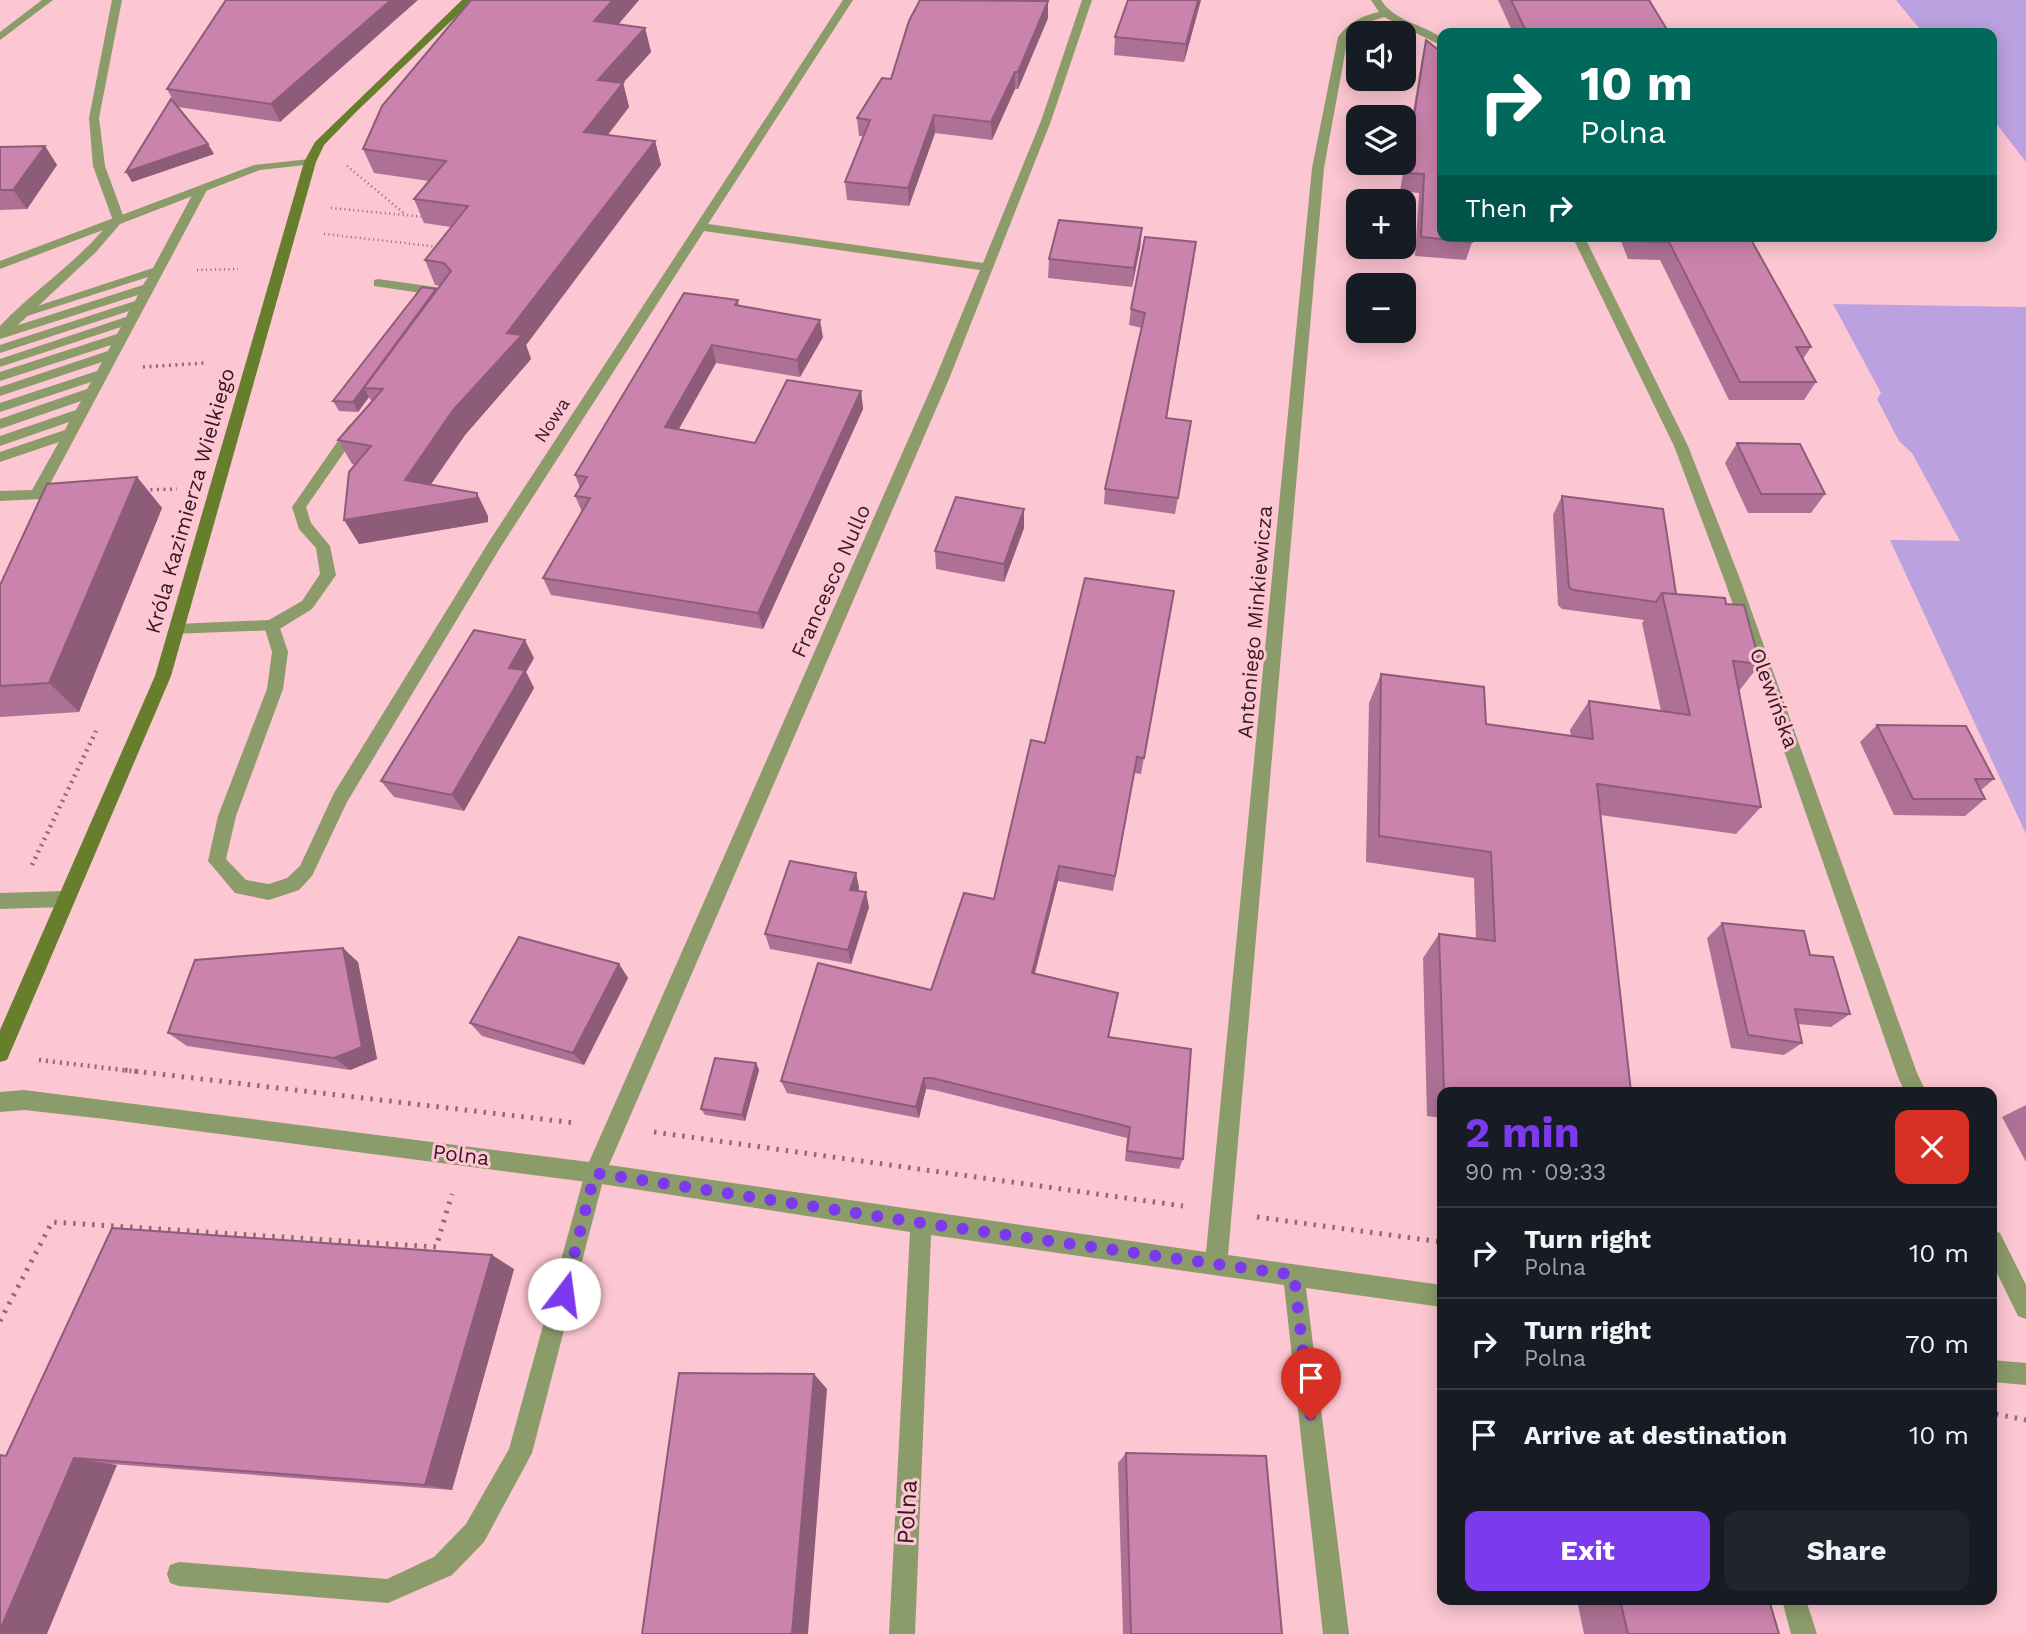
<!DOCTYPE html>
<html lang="en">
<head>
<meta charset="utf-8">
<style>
  body { margin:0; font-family:"Work Sans",sans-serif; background:#20242c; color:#f1f3f6; height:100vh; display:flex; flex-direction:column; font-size:26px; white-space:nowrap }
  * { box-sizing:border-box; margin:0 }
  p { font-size:23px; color:#9ea1a6 }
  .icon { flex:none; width:38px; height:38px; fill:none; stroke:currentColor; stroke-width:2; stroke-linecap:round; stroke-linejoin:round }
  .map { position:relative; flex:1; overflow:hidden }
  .sheet { position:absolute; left:1437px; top:1087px; width:560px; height:518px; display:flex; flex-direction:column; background:#171b24; border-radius:14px; box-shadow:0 4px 18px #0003 }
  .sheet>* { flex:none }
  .hud { position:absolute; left:1437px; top:28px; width:560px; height:214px; border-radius:14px; box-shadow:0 4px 18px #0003; background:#00695c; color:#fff; overflow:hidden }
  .buttons { position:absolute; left:1346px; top:21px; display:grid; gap:14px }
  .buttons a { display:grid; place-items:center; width:70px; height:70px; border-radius:14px; background:#171b24; box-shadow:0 4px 18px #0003; font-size:35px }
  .pin { position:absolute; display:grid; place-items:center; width:60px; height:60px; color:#fff; margin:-72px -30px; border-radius:50% 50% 50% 0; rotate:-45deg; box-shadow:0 0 7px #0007 }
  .pin .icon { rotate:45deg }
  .me { position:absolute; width:77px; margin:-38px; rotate:15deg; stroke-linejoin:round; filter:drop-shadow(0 0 5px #0008) }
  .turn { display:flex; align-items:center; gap:24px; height:147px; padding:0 28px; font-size:32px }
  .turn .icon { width:91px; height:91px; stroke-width:2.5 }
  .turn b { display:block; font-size:49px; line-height:60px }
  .then { display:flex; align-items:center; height:66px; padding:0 28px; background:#0003; gap:14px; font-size:26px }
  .round { display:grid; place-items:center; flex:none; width:74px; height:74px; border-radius:14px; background:#20242c }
  .head { display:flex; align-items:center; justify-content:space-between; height:119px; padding:0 28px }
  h1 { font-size:42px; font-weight:700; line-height:52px; color:#7c3aed }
  .action { display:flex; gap:14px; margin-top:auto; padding:14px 28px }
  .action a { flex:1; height:80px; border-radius:14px; background:#7c3aed; color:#fff; font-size:28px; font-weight:700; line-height:80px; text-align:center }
  .action a+a { background:#20242c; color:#f1f3f6 }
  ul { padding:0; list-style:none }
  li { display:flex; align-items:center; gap:21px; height:91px; padding:0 28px; border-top:2px solid #363941 }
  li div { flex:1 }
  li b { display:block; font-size:26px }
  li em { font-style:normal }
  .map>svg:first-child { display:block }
  .green { fill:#bba1df }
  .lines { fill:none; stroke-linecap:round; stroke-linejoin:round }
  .path-far3 { stroke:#936873; stroke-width:2.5; stroke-dasharray:1 3.5; stroke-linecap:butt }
  .path-far2 { stroke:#936873; stroke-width:3.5; stroke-dasharray:2 4.5; stroke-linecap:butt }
  .path-far1 { stroke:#936873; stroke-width:4.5; stroke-dasharray:2 5; stroke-linecap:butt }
  .path { stroke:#936873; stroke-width:5; stroke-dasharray:2.5 7; stroke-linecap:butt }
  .lane { fill:#8b9b69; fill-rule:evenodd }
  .street { fill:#8b9b69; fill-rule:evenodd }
  .secondary { fill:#677e2d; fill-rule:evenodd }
  .wall { fill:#ae7195 }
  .shaded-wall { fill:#8d5c79 }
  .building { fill:#ca83ad; stroke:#8d5c79; stroke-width:2 }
  .route { stroke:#7c3aed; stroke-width:12; stroke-dasharray:0 21.6 }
  .labels { text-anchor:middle; stroke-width:6; stroke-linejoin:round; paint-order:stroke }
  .far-street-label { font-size:18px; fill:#381721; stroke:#fcc6d2 }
  .street-label { font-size:21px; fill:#381721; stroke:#fcc6d2 }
  .near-street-label { font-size:24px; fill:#381721; stroke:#fcc6d2 }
</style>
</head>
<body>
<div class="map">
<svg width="2026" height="1634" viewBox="0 0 2026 1634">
  <rect width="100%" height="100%" fill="#fcc6d2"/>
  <!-- green -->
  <path class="green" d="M1896,0h130v162l-34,-44v-85h-69z
    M1833,304l193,3v527l-136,-294 70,1 -48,-88 -13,-12 -22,-42 4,-6z"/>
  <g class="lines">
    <!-- path-far3 -->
    <path class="path-far3" d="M347,166l58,48
      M331,208l95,9
      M324,234l116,13
      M197,270l41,-1"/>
    <!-- path-far2 -->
    <path class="path-far2" d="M143,367l62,-4
      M144,490l33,-1"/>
    <!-- path-far1 -->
    <path class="path-far1" d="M32,865l64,-134
      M39,1060l101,12"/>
    <!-- path -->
    <path class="path" d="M125,1070l451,53
      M654,1132l529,74
      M1257,1217l185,25
      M0,1321l52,-99 384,25 16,-53
      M1996,1414l30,6"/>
    <!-- lane -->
    <path class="lane" d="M42,0h11l-53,40v-8z
      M112,0h10l-23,118 6,48 19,52 -6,4 -6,-4 -19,-52 -4,-48z
      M201,187l6,3 -165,309 -42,2v-10l32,-1 27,-48 -59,20v-10l65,-22 4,-8 -69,24v-10l76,-26 5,-9 -81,28v-10l87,-30 4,-7 -91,30v-9l97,-32 5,-9 -102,34v-9l108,-36 3,-6 -111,36v-9l117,-38 4,-7 -121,40v-8l126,-42 3,-6 -129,42v-8l135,-44 3,-6 -138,44v-8l143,-46 5,-8 -127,41h-10l-1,-3 143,-47 42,-78z
      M378,279l64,9 6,4 -6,4 -68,-10v-6z
      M354,423l7,5 -55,79 5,16 19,23 6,29 -24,34 -34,21 -107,4 -2,-4 8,-6 92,-4 33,-19 18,-27 -4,-26 -17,-19 -7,-22 57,-82z
      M64,891l6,2 3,6 -3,6 -6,2 -64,2v-16z
      M595,1163l7,3 3,7 -73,280 -48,89 -32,33 -64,28 -209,-17 -9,-3 -3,-9 3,-9 9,-3 208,17 47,-22 32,-33 43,-75 76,-276 3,-7z"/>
    <!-- street -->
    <path class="street" d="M843,0h10l-145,224 275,39 58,-142 41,-121h10l-41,121 -102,258 -340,786 597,87 106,-1084 26,-131c11,-15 23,-21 41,-25l-8,-12h10c13,21 41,24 61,38v8l-58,-29 -19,6 -17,14 -24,131 -96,1087 214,30v22l-136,-19 43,346h-26l-39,-349 -353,-50 -16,399h-26l21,-402 -315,-49 -490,-64 -81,-9 -24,2v-20l24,-2 565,72 346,-783 45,-109 -276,-39 -204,317 -153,254 -35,74 -13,14 -30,10 -34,-7 -27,-32 10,-45 49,-127 5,-37 -8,-26 2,-4h12l10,30 -5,37 -47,127 -10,43 20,21 23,4 18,-6 13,-12 34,-73 156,-253z
      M310,159l6,3 -2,2 -54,6 -140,54 -24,28 -91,85 -5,1v-12c32,-34 72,-60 103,-96l-103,39v-8l254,-96z
      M1572,236h12l104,210 52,133 177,494 9,19h-21l-7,-15 -174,-498 -50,-133z
      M1992,1230l8,3 26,52v34l-8,-3 -26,-53z
      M1992,1360l34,3v22l-34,-3z
      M1782,1600h24l11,34h-26z"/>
    <!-- secondary -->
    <path class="secondary" d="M462,0h11l-117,112 -32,33 -8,17 -145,514 -164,384 -7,2v-32l155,-354 149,-514 11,-20z"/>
  </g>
  <!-- wall -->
  <path class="wall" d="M226,0l54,122 -102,-15 36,47 -82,28 44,-76 -9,-17z
    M471,0h168l-21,24 27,4 6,24 -28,31 6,24 -21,28 47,6 6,24 -135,180 5,14 -66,76 -34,49 57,32v6l-129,22 -4,-79 -3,-1 -14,-24 34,-38 -3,-5 -11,15 -19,-1 -6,-10 107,-115 -5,-1 -10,-25 26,-33 -27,-4 -10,-24 15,-18 -55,-8 -11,-24z
    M1201,0l-17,62 -70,-7 1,-18z
    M1498,0h151l20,33h-156z
    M1048,18l-30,71h-3l-23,51 -57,-7 -26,73 -62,-6 -2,-18 18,-46h-4l-2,-18 34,-39z
    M1426,40l46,202 -6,18 -51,-4 4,-63 -19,-2 22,-133z
    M45,146l12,19 -30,44 -27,1v-63z
    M1142,228l-2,20 -8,39 -84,-9 1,-19z
    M1619,236h130l62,111 -8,12 13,23 -12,18h-75l-69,-140 -32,-1z
    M1194,258l-27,160 24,3 -16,93 -71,-10 1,-15 37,-161 -13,-3 2,-16z
    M738,300l1,5 84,32 -23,40 -84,-14 -37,66 76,14 106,-52 2,18 -100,220 -212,-34 -8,-17 39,-66 -7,-16 5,-8 -5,-13z
    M1737,443l88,51 -14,19h-63l-23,-50z
    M137,477l25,31 -83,204 -79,5v-132z
    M1562,496l114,98 50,10 34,60 -21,27 22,116 -25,27 -136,-19 31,277h-189v26l-15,-2 -4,-158 16,-24 37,5 -2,-61 -108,-16 3,-159 12,-29 105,50 85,12 -1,-6 19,-29 72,10 -19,-88 2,-3 -82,-11 -4,-4 -5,-90z
    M1024,528l-20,54 -68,-13 -1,-18z
    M1174,591l-33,183 -7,-1 -21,118 -55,-10 -23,93 81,32 -7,32 74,121 -4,10 -54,-8 2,-23 -193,-48 -8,-1 -7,29 -132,-25 -6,-12 150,-91 63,-91 51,-156z
    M534,658l-8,14 8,16 -70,123 -70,-14 -13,-16z
    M1877,725l117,54 -13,11 4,9 -20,17 -71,-1 -34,-73z
    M856,873l3,15 -1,3 11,16 -18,57 -81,-15 -5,-15z
    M1722,923l128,91 -19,13 -33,-3 4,19 -18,12 -53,-7 -24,-110z
    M358,962l19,97 -27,11 -163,-24 -19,-13z
    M619,964l9,14 -44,87 -102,-29 -12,-13z
    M756,1063l3,7 -14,51 -40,-6 -4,-6z
    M2026,1105v57l-24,-45z
    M514,1269l-62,221 -446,-34z
    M1126,1453l156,181h-159l-5,-171z
    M1577,1600h192l10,34h-195z"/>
  <!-- shaded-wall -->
  <path class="shaded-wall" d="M391,0h27l-138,122 -9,-18z
    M613,0h26l-38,45 -7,-24z
    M1198,0h3l-17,62 2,-18z
    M1048,1v17l-30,71v-17z
    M645,28l6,24 -28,31 6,24 -38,49 -7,-24 14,-52z
    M1015,72v17l-23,51 -1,-18z
    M934,115l1,18 -26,73 -1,-18z
    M655,141l6,24 -135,180 5,14 -66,76 -47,68 -13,-23 102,-147z
    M208,144l6,10 -82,28 -6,-10z
    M45,146l12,19 -30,44 -14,-19z
    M1142,228l-2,20 -8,39 2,-19z
    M436,289l4,10 -76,89 5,9 -11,15 -5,-10z
    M820,320l3,17 -23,40 -3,-17z
    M712,345l4,18 -46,81 -5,-17z
    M861,391l2,18 -100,220 -5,-16z
    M137,477l25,31 -83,204 -30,-29z
    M477,493l11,23v6l-129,22 -15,-24z
    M1024,509v19l-20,54v-18z
    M525,640l9,18 -8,14 8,16 -70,123 -12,-16 57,-127z
    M1059,866l-1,15 -27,105 1,-13z
    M856,873l3,15 -5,17 -4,-15z
    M866,892l3,15 -18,57 -3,-14z
    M343,948l15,14 19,97 -27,11 -16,-12z
    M619,964l9,14 -44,87 -11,-12z
    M756,1063l3,7 -14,51 -3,-6z
    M924,1078l2,11 -7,29 -3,-11z
    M492,1255l22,14 -62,221 -27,-5z
    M814,1374l13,15 -19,245h-16z
    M74,1458l43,7 -70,169h-47v-4z"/>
  <!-- building -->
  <path class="building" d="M226,0h165l-120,104 -104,-15z
    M471,0h142l-19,21 51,7 -47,52 25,3 -39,49 71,9 -148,192 15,2 -69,75 -48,70 72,13v5l-133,22 5,-48 22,-26 -33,-6 45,-51 -19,-1 87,-117 -7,-8 -19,-3 43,-54 -54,-7 32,-38 -83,-12 19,-43z
    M920,0l128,1 -30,71h-3l-24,50 -57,-7 -26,73 -63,-6 25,-62 -13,-2 25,-40 9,1 18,-58z
    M1128,0h70l-12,44 -71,-7z
    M1511,0h138l20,33h-142z
    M1426,40l16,13v183h31l-1,6 -51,-5 3,-63 -19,-1z
    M171,99l37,45 -82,28z
    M45,146l-32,44h-13v-43z
    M1059,220l83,8 -8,40 -85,-9z
    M1634,236h115l62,111h-15l20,35h-76l-71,-140 -33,-1z
    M1145,237l51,5 -30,176 25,3 -13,77 -73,-9 40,-176 -14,-4z
    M422,287l14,2 -83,113 -20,-1z
    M684,293l54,7 -3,5 85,15 -23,40 -85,-15 -47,82 90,16 32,-63 74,11 -103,222 -215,-35 47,-80 -15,-2 12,-19 -12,-2z
    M1737,443l63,1 25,50h-64z
    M137,477l-88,206 -49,3v-101l47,-101z
    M1562,496l101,13 13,85 -14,-1 -6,9 -83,-12 -4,-3z
    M956,497l68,12 -20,55 -69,-13z
    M1085,578l89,13 -30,167 -7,-1 -22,119 -56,-10 -27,107 86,20 -10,44 83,12 -8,110 -56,-8 3,-24 -198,-49h-8l-8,29 -135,-26 37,-118 113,27 33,-97 30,6 37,-159 14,3z
    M1662,593l63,5 1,6 18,1 16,59 -27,-3 28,146 -164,-23 34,308h-187l-5,-158 56,7 -4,-89 -112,-16 2,-162 103,13 2,37 107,15 -4,-38 101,14z
    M474,630l51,10 -16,28 16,2 -73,125 -71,-14z
    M1877,725l89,1 28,53h-19l10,20h-72z
    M790,861l66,12 -6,17 16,2 -18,58 -83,-16z
    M1722,923l82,8 6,24 23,2 17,57 -55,-5 7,34 -54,-8z
    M519,937l100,27 -46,89 -103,-30z
    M343,948l19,99 -28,11 -166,-25 27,-73z
    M715,1058l41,5 -14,52 -41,-6z
    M112,1228l380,27 -67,230 -351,-27 -74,172v-175l6,1z
    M679,1373l135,1 -22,260h-150z
    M1126,1453l140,3 16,178h-151z
    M1620,1600h149l10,34h-151z"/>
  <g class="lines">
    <!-- route -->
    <path class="route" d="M564,1294l31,-121 326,50 373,52 17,145"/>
  </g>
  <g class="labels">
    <!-- far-street labels -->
    <g class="far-street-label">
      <text transform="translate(552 420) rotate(-57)" y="6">Nowa</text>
    </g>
    <!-- street labels -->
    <g class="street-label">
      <text transform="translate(190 501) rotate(-74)" y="7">Króla Kazimierza Wielkiego</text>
      <text transform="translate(831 581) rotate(-66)" y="7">Francesco Nullo</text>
      <text transform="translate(1255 622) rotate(-85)" y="7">Antoniego Minkiewicza</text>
      <text transform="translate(1774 698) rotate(70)" y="7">Olewińska</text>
      <text transform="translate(461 1155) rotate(7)" y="7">Polna</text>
    </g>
    <!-- near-street labels -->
    <g class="near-street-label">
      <text transform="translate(907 1512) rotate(-87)" y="8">Polna</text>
    </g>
  </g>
</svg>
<div class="buttons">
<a><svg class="icon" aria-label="sound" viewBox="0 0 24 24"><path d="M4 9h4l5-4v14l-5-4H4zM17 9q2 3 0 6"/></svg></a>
<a><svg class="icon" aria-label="layers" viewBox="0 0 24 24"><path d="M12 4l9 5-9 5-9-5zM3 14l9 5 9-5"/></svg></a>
<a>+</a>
<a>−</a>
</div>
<div class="pin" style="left:1311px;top:1420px;background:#d93025"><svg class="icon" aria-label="arrive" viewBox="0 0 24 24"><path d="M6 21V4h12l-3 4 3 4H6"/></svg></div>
<svg class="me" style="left:564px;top:1294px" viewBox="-20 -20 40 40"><circle r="19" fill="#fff"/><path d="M0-13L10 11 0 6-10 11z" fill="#7c3aed"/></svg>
<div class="hud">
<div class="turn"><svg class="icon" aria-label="right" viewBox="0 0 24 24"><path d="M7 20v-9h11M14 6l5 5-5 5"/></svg><div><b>10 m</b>Polna</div></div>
<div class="then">Then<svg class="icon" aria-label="right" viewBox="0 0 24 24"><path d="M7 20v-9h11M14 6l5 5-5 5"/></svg></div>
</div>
<section class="sheet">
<div class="head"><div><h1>2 min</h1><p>90 m · 09:33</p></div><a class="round" style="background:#d93025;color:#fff"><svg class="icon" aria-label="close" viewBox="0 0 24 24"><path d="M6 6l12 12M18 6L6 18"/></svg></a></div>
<ul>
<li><svg class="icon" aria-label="right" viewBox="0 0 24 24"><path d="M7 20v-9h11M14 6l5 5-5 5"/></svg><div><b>Turn right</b><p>Polna</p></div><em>10 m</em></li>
<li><svg class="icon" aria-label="right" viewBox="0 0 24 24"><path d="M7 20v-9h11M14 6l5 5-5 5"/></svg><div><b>Turn right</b><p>Polna</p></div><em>70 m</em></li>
<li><svg class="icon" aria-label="arrive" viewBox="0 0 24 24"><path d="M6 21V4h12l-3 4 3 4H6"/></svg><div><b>Arrive at destination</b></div><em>10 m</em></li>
</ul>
<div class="action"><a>Exit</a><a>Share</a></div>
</section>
</div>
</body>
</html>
